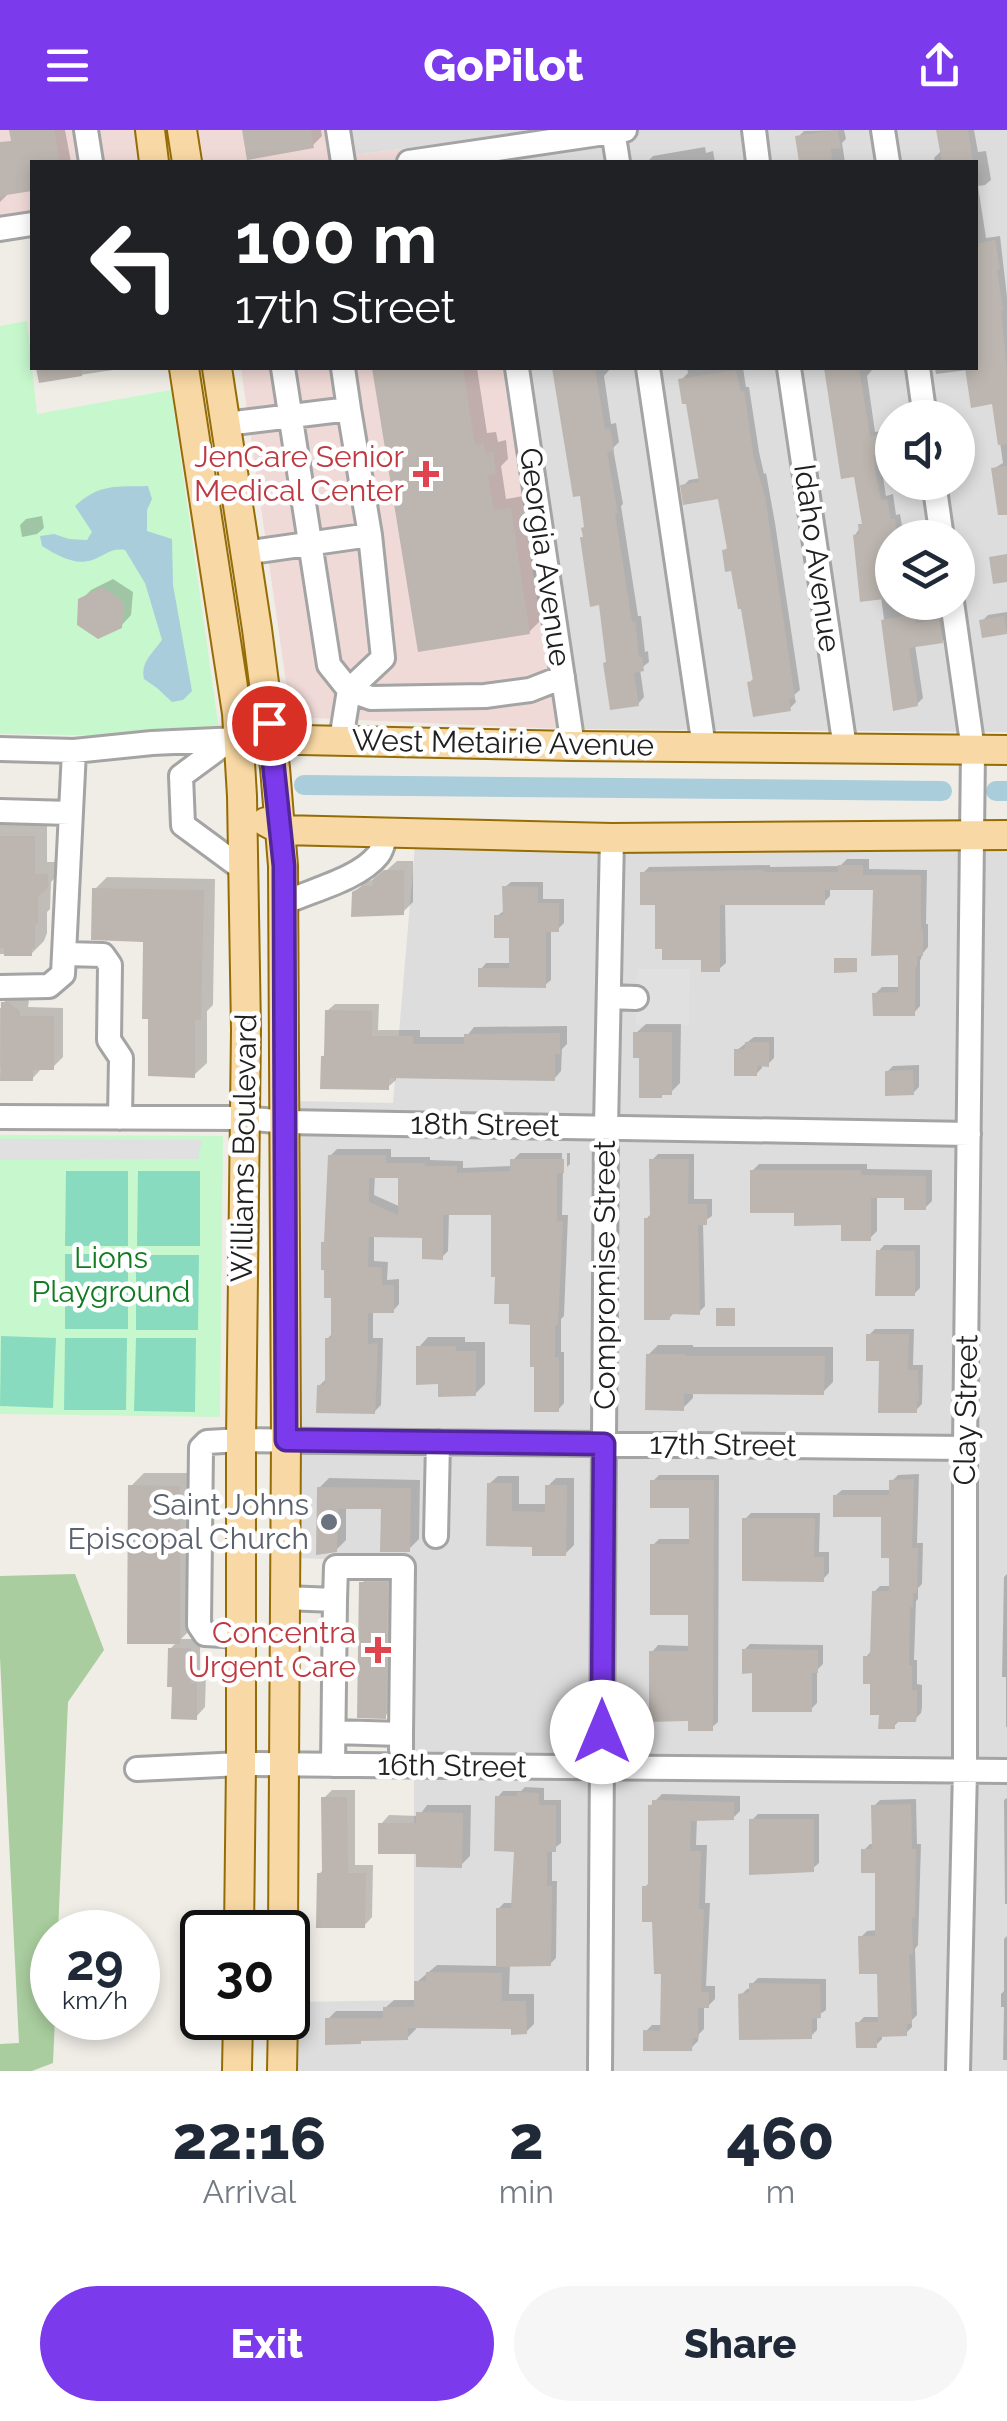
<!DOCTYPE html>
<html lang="en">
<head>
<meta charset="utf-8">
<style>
  body { margin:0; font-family:Raleway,sans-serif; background:#f6f6f7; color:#1f2937; height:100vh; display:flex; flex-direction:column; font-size:38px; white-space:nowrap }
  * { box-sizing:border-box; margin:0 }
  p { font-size:32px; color:#747a83 }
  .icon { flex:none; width:55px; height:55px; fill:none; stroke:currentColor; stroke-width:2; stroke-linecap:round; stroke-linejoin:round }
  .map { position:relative; height:1941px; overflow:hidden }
  .sheet { display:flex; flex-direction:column; background:#fff; flex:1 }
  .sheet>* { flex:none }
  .top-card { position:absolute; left:30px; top:30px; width:948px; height:210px; border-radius:0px; box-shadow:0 5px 15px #0003; background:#202124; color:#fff; overflow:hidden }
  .buttons { position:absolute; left:875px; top:270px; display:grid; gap:20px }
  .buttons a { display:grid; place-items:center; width:100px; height:100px; border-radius:50%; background:#fff; box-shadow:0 5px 15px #0003; font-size:50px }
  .speed { position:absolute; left:30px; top:1780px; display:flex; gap:20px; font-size:50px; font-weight:700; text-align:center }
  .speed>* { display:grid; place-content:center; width:130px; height:130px; border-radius:50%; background:#fff; box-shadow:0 5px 15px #0003; line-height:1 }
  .speed small { font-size:25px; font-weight:400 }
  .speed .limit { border:5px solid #111; border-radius:15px; background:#fff; color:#111 }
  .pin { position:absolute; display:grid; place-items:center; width:85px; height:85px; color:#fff; margin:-42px; border:5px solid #fff; border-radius:50%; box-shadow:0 2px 10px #0007 }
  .me { position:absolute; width:110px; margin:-55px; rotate:0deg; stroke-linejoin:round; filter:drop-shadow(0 0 8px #0008) }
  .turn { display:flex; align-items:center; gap:35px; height:210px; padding:0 40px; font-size:45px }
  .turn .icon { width:130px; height:130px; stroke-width:2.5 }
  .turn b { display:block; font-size:70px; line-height:85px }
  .eta { display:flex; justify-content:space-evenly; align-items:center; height:170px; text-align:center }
  .eta b { font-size:60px; font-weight:800; line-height:70px }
  .action { display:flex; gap:20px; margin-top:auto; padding:20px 40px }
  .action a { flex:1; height:115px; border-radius:60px; background:#7c3aed; color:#fff; font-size:40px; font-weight:800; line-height:115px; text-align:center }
  .action a+a { background:#f6f6f7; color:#1f2937 }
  header { display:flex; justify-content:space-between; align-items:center; height:130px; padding:0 40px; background:#7c3aed; color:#fff; font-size:45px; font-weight:800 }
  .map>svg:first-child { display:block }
  .residential { fill:#dedddd; fill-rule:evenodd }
  .commercial { fill:#f0dad7 }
  .forest { fill:#a9cd9e }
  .park { fill:#c7f7cd }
  .pitch { fill:#89dbc0 }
  .parking { fill:#e0e0e0 }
  .water { fill:#aacddb }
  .shadow { fill:#0003; fill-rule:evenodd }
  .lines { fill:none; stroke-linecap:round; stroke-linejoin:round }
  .canal { stroke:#aacddb; stroke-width:20 }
  .building { fill:#bdb6b0; fill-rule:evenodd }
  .minor-casing { stroke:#a4a4a4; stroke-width:28 }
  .major-casing { stroke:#956d07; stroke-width:32 }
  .minor { stroke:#fff; stroke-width:22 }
  .major { stroke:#f8d8a4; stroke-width:28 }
  .route-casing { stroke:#51269a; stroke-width:25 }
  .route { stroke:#7c3aed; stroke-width:18 }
  .health-dot { fill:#e0444e; stroke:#fff; stroke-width:4 }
  .worship-dot { fill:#6b7280; stroke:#fff; stroke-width:4 }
  .labels { text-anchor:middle; stroke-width:9; stroke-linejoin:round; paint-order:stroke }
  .health-label { font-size:30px; fill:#be3a42; stroke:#fff; text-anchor:end }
  .street-label { font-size:30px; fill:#202020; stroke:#fff }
  .park-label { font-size:30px; fill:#117b20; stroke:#fff }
  .worship-label { font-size:30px; fill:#5b616d; stroke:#fff; text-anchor:end }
</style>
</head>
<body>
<header><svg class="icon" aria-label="menu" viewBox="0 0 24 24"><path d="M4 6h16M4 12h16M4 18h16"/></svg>GoPilot<svg class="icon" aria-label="share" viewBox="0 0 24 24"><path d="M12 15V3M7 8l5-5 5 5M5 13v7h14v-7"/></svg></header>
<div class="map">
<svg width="1007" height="1941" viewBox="0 0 1007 1941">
  <rect width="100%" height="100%" fill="#f0ede7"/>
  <!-- residential -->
  <path class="residential" d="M334,0h673v602l-444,-3 -61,-361h473v-206h-508l-4,-21 -125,16zM892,288h66v64h-66zM892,408h66v64h-66z
    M415,715l592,3v1223h-712v-69l119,-2v-438l-120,-4 2,-457 97,2z"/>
  <!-- commercial -->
  <path class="commercial" d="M0,0h334l4,27 126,-16 3,21h-435v51l-32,5z
    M241,238h261l61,361 -272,-12z"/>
  <!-- forest -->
  <path class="forest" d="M75,1444l29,76 -36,52 -10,230h-6v86h3l-2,45 -21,8h-32v-27l19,-1 -19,-385v-82z"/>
  <!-- park -->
  <path class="park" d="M27,191l10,93 134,-24 49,347 -220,-3v-408z
    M0,1005l223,1 -3,281 -220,-3z"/>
  <!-- pitch -->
  <path class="pitch" d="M66,1041h62v75h-63z
    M138,1041h62v75h-63z
    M65,1124h63v75h-63z
    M136,1125h63l-1,75h-62z
    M1,1206l55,2 -3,70 -53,-2z
    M65,1208h62l-1,72h-62z
    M136,1208h60l-1,74 -61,-1z"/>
  <!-- parking -->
  <path class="parking" d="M637,839h53l-1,57 -53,-1z
    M0,1009l202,1 -4,19 -198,1z"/>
  <!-- water -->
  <path class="water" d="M148,356l4,13 -5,11v21l25,8 1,46 19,106 -9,9 -11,2 -15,-14 -13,-9c-4,-17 9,-26 18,-39l-17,-57 -20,-33c-13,-2 -18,4 -30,9 -18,8 -37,-3 -53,-13l-2,-10 14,-2 15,5 18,1 5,-8 -17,-26c25,-23 42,-19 73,-20z"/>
  <!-- shadow -->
  <path class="shadow" d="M11,0h54l6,32h-39v26l-22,4 -10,10v-40l16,-2z
    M245,0h76l1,6 -10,10z
    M844,0l2,9 -4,4 3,19h-44l-3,-25 6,-6z
    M939,0h35l4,22 8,-1 5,29 -6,5 -7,1 8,52 14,-2 7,61v191l-14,-19 10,-6 -9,-62 -26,-31 -32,4 -1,-6h40v-206h-40l-1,-4 6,-6z
    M705,17l1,6 7,-2 2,11h-68l6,-6z
    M51,238h75l-73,11z
    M375,238h102l10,65 9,-1 2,10 8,-2 2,19 -7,7 5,33 17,-3 19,123 -13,13 -109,17z
    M556,238h55l-7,8 7,48 5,-1 3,19 -6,6 10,56 -2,2 17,110h3l4,36 3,-1 1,11 -9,7 4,28 -6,7 -30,-44 -7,-57 -16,-68 1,-9 -4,-33 -7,1z
    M687,238h56l3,19h3l10,65 5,22 2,-1 9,50 25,167 -6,5 2,7 -6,6 -41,-25 6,-6 -22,-109 -9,-17 5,-5 -9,-50 -37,-10 6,-6 12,-2 -13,-77 -7,-21 7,-7z
    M826,238h46v2l-5,6 8,56 11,-2 2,15 -9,7 7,44 7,-2 3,21 4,-1 4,24h-12v64h27l3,17 23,-4 3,20 -6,6 -27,4 8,53 -6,6 -21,4 -15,-111 -26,-62 9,-13 -8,-48 -13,2z
    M42,386l2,12 -7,6 -15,3 -2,-12 6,-6z
    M113,449l20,13 -2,23 -10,11 -40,-26 10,-10z
    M1007,482v20l-23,3 -2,-14 6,-6z
    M0,693l47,1v38h13v10l-9,10 -1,27 -3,3v21l-3,8 -13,13h-31z
    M847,729h22v10l58,1 -1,54h2v23l-5,6 -3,8v45l-6,7 -39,-19 7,-7h19l-1,-34 -24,-66h-46v9l-6,6 -99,1 1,60 -7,6 -16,-12 -46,-55 -14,-29 6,-6 121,-2v2l70,-1z
    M397,731h16v41l-10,10 -49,-19 10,-10 15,-6z
    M107,747l108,2 -2,126 -6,6v52l-13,12 -48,-135 -52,-50z
    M511,752h32v17h21v24l-6,6h-7v51l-6,5 -64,-16 5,-6h25v-27l-14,-20 8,-6v-23z
    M13,863h5l11,8 -1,6 35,1v49l-10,10 -12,2 -9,10 -32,-12v-59h3v-5z
    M335,874h44l-1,26h42v7h46l8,-10 93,-1v18l-5,5 -1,22 -7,8 -158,-4v5l-8,7 -61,-33v-43z
    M646,894h35l-1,59 -9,9 -30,-36 -5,-23z
    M754,907h20v21l-6,6h-6v4l-6,6 -19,-24z
    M919,935v22l-6,6 -26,-21 6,-6z
    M337,1019h54v8h39v3l33,1v7l50,-2v-6l7,-7h42v19l5,-5v-14h3v11l-7,7 -1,44h6l-4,101 -3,3v33h3v51l-6,7 -25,-88 -21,-21 -19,-89h-44l-1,39 -6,6 -17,-21 -51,-1v26l14,1 -1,18 12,-1v25l-6,7 -20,-1v28h10l-2,67 -7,7 -55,-26 7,-7 1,-40 7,-7 -7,-92 3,-84zM375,1045h26v32l-27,-12z
    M658,1024h36v45h18v17l-9,6 2,84 -6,6h-24l-6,6 -23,-99 7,-7 -1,-52z
    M759,1034h108v5l65,1v31l-7,7 -19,-12 -29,-1v36l-7,7 -27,-15 -47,-13 -44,-39z
    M884,1115h36v43l-6,6 -36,-42z
    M875,1199h39l-1,36h10l-1,39 -6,6 -47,-75z
    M428,1207h37v5h20v42l-10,10 -35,-12 -21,-35z
    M658,1215h35v2h140v35l-10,10h-130v6l-10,10 -35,-53z
    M144,1343h49l-1,155 -11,11h19v35h6l-1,33 -9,10 -26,-68 8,-8 -47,-155z
    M919,1344l-2,69h6l-1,41 -4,4v11l-2,2 -2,59h3v24l5,1v22l-1,6 -6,6h-14l-7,7 -13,-13 -15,-56 7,-8 1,-57 6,-6h11l1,-31 -8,-40 -49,-19 7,-6h50v-9l6,-6z
    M659,1345h60l-1,247 -7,6 -21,-9 -38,-67 6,-7 32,1 1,-34 -38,-67 6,-6h32l1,-34 -39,-24z
    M498,1346h21v28h28l1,-18 8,-8h18v67l-9,9 -30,-10 -46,-60z
    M329,1348l91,2 -1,59 -10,10 -26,-43h-37v34l-10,10 -17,-62z
    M751,1383h69l-1,39h10v21l-6,6 -78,-60z
    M375,1440h25l-2,133 -13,13 -23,-133z
    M1007,1444v153h-1v-50h-4l2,-100z
    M750,1514l73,1v19l-6,6v33l-6,6 -57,-38 -10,-21z
    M525,1657l19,1v12h17v43l-9,7v31h5l-1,77 -6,6h-40l-1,30h25v30l-8,8 -13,-5 -97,-1v3l-9,9 -79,-19 8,-8h49v-3l9,-8h23v-18l20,-17 61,1v-57l6,-6h10l3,-54 -20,-51 6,-7h18z
    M332,1660h23v75h18l-1,52 -8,9 -45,-52 6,-6 -1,-70z
    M662,1664l78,2v15l-7,7h-36l-1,27h11l-2,58h5l-4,83h9v13l-7,7h-4v23l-5,5 -1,7 -7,7 -46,-16 7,-7h10l1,-53 -9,-52 -9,-33 6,-6 -1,-75z
    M1007,1668v106h-2l-1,-104z
    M916,1669l1,45h4l-3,101 -3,4 2,66 -5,5v7l-6,6 -24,1v5l-6,6 -18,-22 6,-6h17l-1,-46 -19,-34 6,-6 11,-1v-60l-14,-20 6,-6h5l-1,-38 6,-6z
    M427,1675h44l-1,51 -9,9 -43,-13 -37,-28 8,-9 30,1z
    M758,1684h61v49l-7,6 -60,-49z
    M1007,1806v124h-4l1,-53h-3v-13l3,-3v-52z
    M758,1848l68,1v31l-9,6v14l-6,6 -70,-41 6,-6 5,-1v-4z"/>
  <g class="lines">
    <!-- canal -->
    <path class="canal" d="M304,655l638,6
      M996,661h11"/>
  </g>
  <!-- building -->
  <path class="building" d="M9,0h45l6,32h-28v29l-32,5v-54l11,-1z
    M242,0h69l3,18 -67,12z
    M838,0l3,18 -10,1 1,11 -33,2 -4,-26z
    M936,0h32l5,32h-31z
    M995,110l5,29h-3l6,41 -2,1 6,59v74l-9,1 -6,-41 -21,4 -6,-40h10v-124z
    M36,238h46v8l-43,7z
    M372,238h91l12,77 9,-2 1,10 8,-1 3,22 -8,2 6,34 17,-2 19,126 -112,18z
    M552,238h43l10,61 5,-1 4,23 -7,1 11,61h-3l17,109 3,-1 4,36h3l2,14 -10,2 5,33 -29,4 -7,-47 3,-1 -7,-57 -9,2 -10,-70h3l-2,-9 3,-1 -4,-31 -7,1z
    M824,238h35l11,68 10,-1 3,19 -10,1 5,31 3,14 6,-1 4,20h4l3,19h-6v17l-6,1 6,42 -32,4 -7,-67 6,-1 -1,-10h4l-8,-47 -13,2z
    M736,240l5,22 3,-1 10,68 11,37 30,202 -6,1 2,12 -38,6 -6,-35 6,-1 -12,-72h-3l-7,-38 -6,1 -3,-22 5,-1 -9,-50 -35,6 -3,-20 19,-3 -13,-78h-4l-4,-25z
    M1007,336v49h-9l-7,-47z
    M1007,424v28l-14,2 -4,-27z
    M102,457l22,15 -2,26 -24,11 -21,-14 1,-26z
    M915,484l1,9 23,-3 4,23 -34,5 9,58 -25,5 -12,-91z
    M1004,486l3,18 -25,4 -3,-18z
    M0,706h35v38h13v14l-10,9v27l-3,1v24l-3,-1v8h-28v-8h-4z
    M838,735h25v10h58v54h2v27h-6v11h-2v49h-42l-1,-23 26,-1v-37l-27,1 2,-66h-48v15h-105v67h-19v-12h-39v-11h-7v-44h-15v-33l124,-2v2h74z
    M384,740h20v45l-53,2 1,-25 11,-6h10v-7z
    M502,756l36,1v16h21v29h-13v56l-68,-1v-19h31v-30h-15v-23h9z
    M92,758l112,2 -3,130h-6v58l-47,-2v-57h-6l1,-77 -52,-2z
    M834,828h23v14l-23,1z
    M1,872h7l12,9v5h34v54h-21v11h-33z
    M325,880l47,1v25h41v8h51v-10l96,-1v21h-5v27l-166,-3v12l-69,-1 1,-33h3z
    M633,902h39v63h-10v3h-23v-40h-6z
    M745,912h24v25l-12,-1v10h-23v-27h11z
    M913,940l1,25 -29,1v-25z
    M328,1025h58v8h39v3h32v7l53,-2v-12h54v14h-7v48h6l-5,104h-3v32h4v55h-25v-45h-4v-42l-21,-1v-20h-15l1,-27h-4v-62h-48v45l-21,-1v-21l-53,-1 -1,30h14v18h12v28h-26v31l10,-1 -3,71 -59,-1 1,-28h8v-47h6v-40h-7v-28h-3v-28h3zM369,1048h29v37l-29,-13z
    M649,1029h40l-1,45h19v21h-9l2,90 -30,-1v6h-26v-102h6z
    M750,1040h111v5l65,1v34h-22v-12h-33v43h-30v-16l-47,1v-13h-44z
    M876,1120l39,1v45h-40z
    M716,1178h19v18h-19z
    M866,1204h43l-1,36h10l1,32h-2v11h-39l1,-52h-13z
    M416,1216h40v5h20v45l-38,1v-13l-22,1z
    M646,1224h39v2h140l-1,39 -140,-1v17l-39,-1z
    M914,1349l-2,69h6l-1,45h-4v14h-3l-1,58 3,1v24h5v25l-1,7h-21v7h-17l1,-14h-9v-31h-7v-28h7l2,-65h17v-33h-8v-41h-48v-22h56v-15z
    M650,1350h64l-1,251h-25v-10l-39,1v-71h39v-36h-38v-71h39v-36h-39z
    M487,1353h25v28l33,1v-27h22l-1,71h-34v-9l-46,-1z
    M128,1355l52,1v158h-53z
    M317,1357l94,1 -1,64h-30l1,-43h-43l-1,43 -21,3z
    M742,1388h73l-1,39h10v25l-82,-1z
    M359,1452h29l-2,137 -29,-1z
    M168,1518h23v35h6v37l-26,-1 1,-32h-5z
    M742,1519l76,1v23h-6v39h-60v-39l-10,1z
    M517,1662l22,1v12h17v47h-9v34h5l-1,80 -55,1v-59h15l3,-56 -20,-1 1,-55h22z
    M321,1667h26l1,76h18l-1,55h-49l1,-55h5z
    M652,1670l82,2v18l-43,1 -1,30h11l-2,58h5l-3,83h8v16h-11v30h-5l-1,13h-49v-21l17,1 1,-57h-7l-2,-52h-10v-36h6v-81h4z
    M911,1674l1,45h4l-1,68h-3l1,37h-4l3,70h-5v12l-30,1v11h-21l-1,-26h23l-1,-48h-18l-1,-38h17v-63h-14v-24h11l-1,-44z
    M416,1682l47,1 -1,55 -46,-1v-13h-38v-31h38z
    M749,1689h65v53l-65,3z
    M426,1842l76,1v28h24l1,33 -16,1v-6l-103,-1v12l-47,1v3l-36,1v-27h58v-11h31v-26h12z
    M749,1853l71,1 1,34 -9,1v20l-73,1 -1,-46 11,-2z"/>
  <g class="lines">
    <defs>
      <path id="minor" d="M86,0l5,32
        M338,0l5,32
        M613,0l5,32
        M754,0l4,32
        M883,0l5,32
        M409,32l216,-32
        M0,99l32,-5
        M283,238l46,297 20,25 22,8 114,-2 45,-6 33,-13
        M517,238l56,378
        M648,238l56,379
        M789,238l56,380
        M918,238l7,50
        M226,294l123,-15 -6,-41
        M934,352l8,56
        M245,423l125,-18
        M952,472l21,148 -8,698v322l-7,301
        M231,609l-50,37 2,49 61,45
        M341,610l8,-50 34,-32 -13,-123 -21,-126
        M0,619l74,2 78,-8 86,-4
        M0,681l70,2
        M284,773c28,-13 75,-24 94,-48 5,-6 6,-15 8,-22
        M66,824l37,1 7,10 -1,75 12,18 -1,60
        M0,857l49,-1 14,-12 11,-223
        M609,867l27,1
        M0,987l244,1 42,4 683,12
        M436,1406l2,-94
        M285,1468l50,2 -2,165
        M335,1470l1,-33h67l-2,167
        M241,1506l-36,-2 -6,-9 2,-177 6,-6 34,-2 724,8
        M334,1602l67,2v15
        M137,1639l104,-5 766,7
        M600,1941l6,-944 6,-289"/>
      <path id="major" d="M150,0l4,32
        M182,0l5,32
        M184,238l53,345 5,83 4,234 -5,410v324l-2,168
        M217,238l40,261 18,139 8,98 3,575 -3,491
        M255,609l318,7 434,4
        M266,692l15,8 331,8 395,-3
        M237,1941l1,-53
        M282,1941l1,-53"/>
    </defs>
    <!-- minor casing -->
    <use href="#minor" class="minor-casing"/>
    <!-- major casing -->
    <use href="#major" class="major-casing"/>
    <!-- minor -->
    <use href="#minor" class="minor"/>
    <!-- major -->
    <use href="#major" class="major"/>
  </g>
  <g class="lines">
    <defs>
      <path id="route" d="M269,593l15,143 2,574 318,4 -2,288"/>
    </defs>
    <!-- route casing -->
    <use href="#route" class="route-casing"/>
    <!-- route -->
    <use href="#route" class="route"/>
  </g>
  <!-- markers -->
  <g class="health-dot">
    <path d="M421 329h10v10h10v10h-10v10h-10v-10h-10v-10h10z"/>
    <path d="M373 1505h10v10h10v10h-10v10h-10v-10h-10v-10h10z"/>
  </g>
  <circle class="worship-dot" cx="329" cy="1392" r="10"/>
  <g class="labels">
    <!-- health labels -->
    <g class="health-label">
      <text x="404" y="337">JenCare Senior<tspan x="404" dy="34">Medical Center</tspan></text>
      <text x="356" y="1513">Concentra<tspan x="356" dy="34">Urgent Care</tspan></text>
    </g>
    <!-- street labels -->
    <g class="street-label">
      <text transform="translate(545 427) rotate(82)" y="10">Georgia Avenue</text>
      <text transform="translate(817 428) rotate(82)" y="10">Idaho Avenue</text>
      <text transform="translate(503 613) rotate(1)" y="10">West Metairie Avenue</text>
      <text transform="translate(485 995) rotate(1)" y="10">18th Street</text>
      <text transform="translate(244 1018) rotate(-89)" y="10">Williams Boulevard</text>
      <text transform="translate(605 1145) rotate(-90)" y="10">Compromise Street</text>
      <text transform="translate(966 1280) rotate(-89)" y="10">Clay Street</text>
      <text transform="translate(723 1315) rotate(1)" y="10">17th Street</text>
      <text transform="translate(452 1636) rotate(1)" y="10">16th Street</text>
    </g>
    <!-- park labels -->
    <g class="park-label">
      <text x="111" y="1138">Lions<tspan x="111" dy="34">Playground</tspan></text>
    </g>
    <!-- worship labels -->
    <g class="worship-label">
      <text x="309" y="1385">Saint Johns<tspan x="309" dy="34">Episcopal Church</tspan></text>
    </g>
  </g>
</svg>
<div class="buttons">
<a><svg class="icon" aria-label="sound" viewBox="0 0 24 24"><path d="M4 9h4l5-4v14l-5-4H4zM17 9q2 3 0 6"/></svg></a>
<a><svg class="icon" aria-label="layers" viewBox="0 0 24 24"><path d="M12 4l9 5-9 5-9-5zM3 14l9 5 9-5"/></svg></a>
</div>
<div class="speed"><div>29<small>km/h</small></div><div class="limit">30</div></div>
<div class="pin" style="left:269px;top:593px;background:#d93025"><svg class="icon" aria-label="arrive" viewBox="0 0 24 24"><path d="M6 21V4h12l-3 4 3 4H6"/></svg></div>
<svg class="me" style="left:602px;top:1602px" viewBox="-20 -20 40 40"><circle r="19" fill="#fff"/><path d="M0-13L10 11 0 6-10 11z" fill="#7c3aed"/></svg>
<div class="top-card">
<div class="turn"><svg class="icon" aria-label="left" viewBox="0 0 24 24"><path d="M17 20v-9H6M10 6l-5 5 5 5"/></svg><div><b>100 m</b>17th Street</div></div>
</div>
</div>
<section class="sheet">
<div class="eta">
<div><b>22:16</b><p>Arrival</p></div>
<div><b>2</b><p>min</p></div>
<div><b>460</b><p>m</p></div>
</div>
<div class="action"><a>Exit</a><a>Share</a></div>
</section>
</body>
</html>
